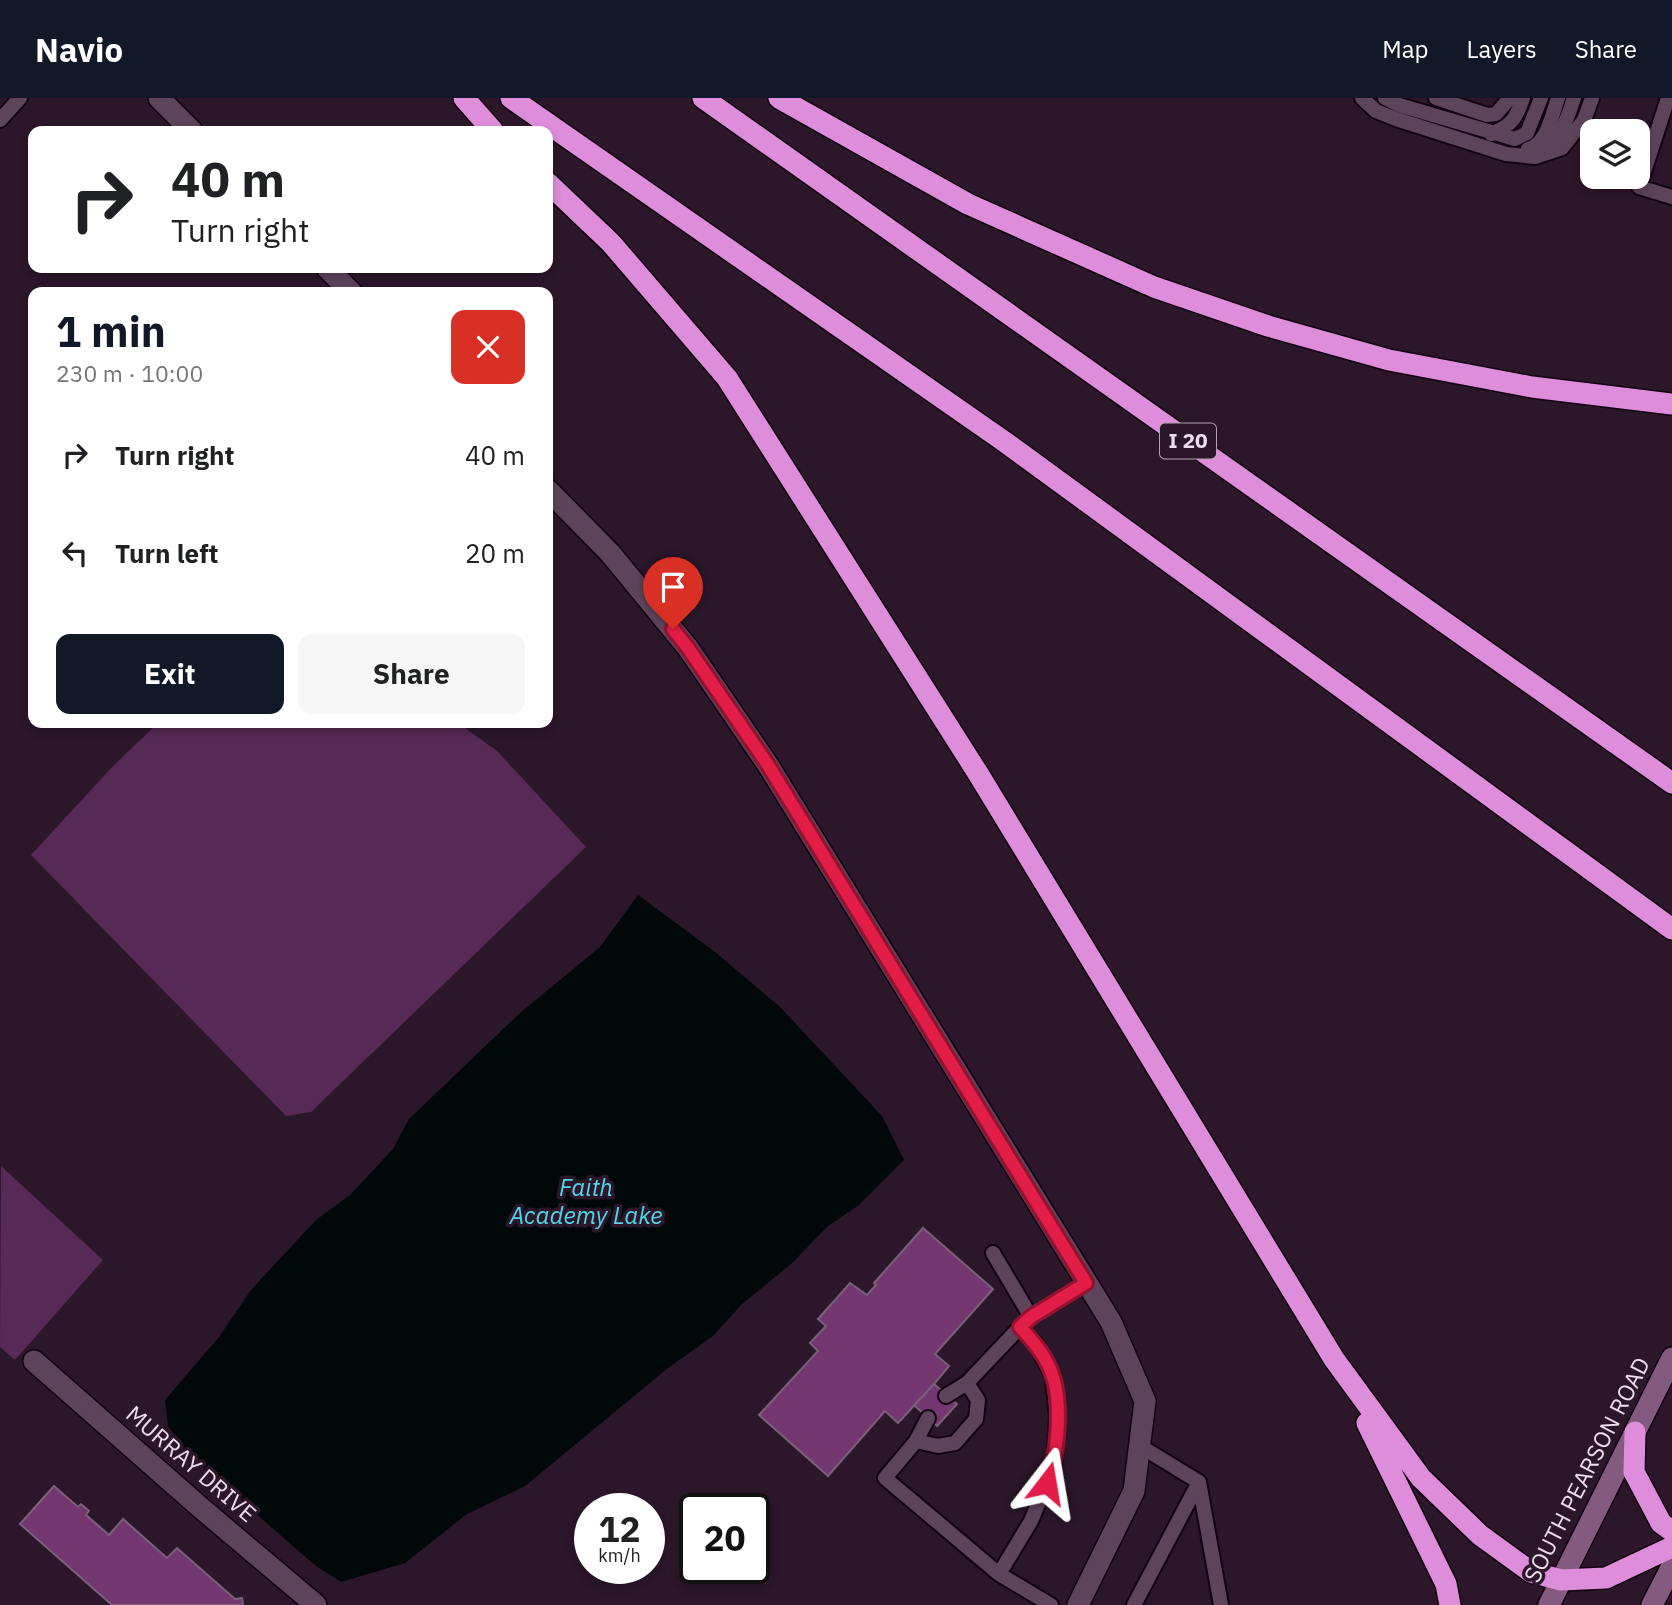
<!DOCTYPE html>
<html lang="en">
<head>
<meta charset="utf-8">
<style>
  body { margin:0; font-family:"IBM Plex Sans",sans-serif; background:#f6f6f6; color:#202124; height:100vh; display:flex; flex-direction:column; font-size:26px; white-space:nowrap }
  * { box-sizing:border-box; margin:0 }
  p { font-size:23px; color:#757577 }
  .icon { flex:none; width:38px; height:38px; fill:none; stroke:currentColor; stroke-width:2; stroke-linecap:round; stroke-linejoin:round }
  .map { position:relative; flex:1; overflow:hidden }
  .panel { position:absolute; left:28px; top:189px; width:525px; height:441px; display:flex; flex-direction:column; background:#fff; border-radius:14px; box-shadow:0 4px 10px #0003 }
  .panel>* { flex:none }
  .hud { position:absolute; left:28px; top:28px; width:525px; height:147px; border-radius:14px; box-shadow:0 4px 10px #0003; background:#fff; color:#202124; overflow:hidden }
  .tools { position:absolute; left:1580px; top:21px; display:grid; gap:14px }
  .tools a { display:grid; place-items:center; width:70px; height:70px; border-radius:14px; background:#fff; box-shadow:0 4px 10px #0003; font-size:35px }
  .speed { position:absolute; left:574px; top:1395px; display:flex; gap:14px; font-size:35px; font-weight:700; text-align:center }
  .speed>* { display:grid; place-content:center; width:91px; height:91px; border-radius:50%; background:#fff; box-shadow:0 4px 10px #0003; line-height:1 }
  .speed small { font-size:18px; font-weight:400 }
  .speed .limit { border:4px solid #111; border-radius:10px; background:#fff; color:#111 }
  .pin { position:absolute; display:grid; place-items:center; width:60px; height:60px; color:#fff; margin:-72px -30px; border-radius:50% 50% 50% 0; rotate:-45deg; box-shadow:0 0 7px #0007 }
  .pin .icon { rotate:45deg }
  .me { position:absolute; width:77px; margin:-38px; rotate:14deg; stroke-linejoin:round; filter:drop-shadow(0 0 5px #0008) }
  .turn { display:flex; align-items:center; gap:24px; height:147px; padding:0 28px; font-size:32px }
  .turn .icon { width:91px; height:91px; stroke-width:2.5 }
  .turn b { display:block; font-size:49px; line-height:60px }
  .round { display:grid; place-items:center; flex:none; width:74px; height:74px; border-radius:14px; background:#f6f6f6 }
  .head { display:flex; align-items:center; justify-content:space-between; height:119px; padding:0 28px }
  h1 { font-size:42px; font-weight:800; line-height:52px; color:#111827 }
  .cta { display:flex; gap:14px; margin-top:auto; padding:14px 28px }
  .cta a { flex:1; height:80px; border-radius:14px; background:#111827; color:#fff; font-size:28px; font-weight:800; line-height:80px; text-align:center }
  .cta a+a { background:#f6f6f6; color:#202124 }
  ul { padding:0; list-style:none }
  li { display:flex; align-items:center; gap:21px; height:98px; padding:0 28px }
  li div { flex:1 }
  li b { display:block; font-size:26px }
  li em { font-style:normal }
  header { display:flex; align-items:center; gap:42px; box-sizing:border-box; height:98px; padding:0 35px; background:#111827; color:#fff }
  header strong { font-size:33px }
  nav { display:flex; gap:38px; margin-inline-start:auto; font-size:24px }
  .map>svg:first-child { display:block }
  .green { fill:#572955 }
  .water { fill:#000809 }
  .building { fill:#733670; stroke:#7a6078; stroke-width:2 }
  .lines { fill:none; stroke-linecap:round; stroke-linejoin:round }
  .lane-casing { stroke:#130212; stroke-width:18 }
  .street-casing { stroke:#130212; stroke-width:24 }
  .secondary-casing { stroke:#130212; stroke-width:24 }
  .highway-casing { stroke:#130212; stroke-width:24 }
  .lane { stroke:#5d445b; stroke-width:14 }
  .street { stroke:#5d445b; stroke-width:21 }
  .secondary { stroke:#845a81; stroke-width:21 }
  .highway { stroke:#de8dda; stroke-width:21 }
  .route-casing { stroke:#92132f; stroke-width:18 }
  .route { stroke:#e11d48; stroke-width:12 }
  .labels { text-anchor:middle; stroke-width:7; stroke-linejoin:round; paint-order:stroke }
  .shield { fill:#2b162a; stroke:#b3a2b1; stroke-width:2 }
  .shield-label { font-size:21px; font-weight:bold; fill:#eddeeb }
  .street-label { font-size:23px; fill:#eddeeb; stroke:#2b162a }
  .water-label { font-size:24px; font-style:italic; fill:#50d6e6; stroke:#2b162a }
</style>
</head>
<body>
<header>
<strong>Navio</strong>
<nav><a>Map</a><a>Layers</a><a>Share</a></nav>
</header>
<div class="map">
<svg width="1672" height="1507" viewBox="0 0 1672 1507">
  <rect width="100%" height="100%" fill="#2b162a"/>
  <!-- green -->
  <path class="green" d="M158,625h300l39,28 89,96 -275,265 -25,4 -255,-261 82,-89z
    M1,1068l102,94 -88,100 -15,-13z"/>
  <!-- water -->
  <path class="water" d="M638,797l77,57 65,55 102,109 22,44 -45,45 -31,21 -37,38 -49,40 -29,32 -45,32 -143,118 -58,28 -62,49 -64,19 -25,-16 -123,-107 -25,-33 -3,-26 54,-63 32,-47 65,-70 34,-25 43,-46 16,-30 111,-106 80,-66z"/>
  <!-- building -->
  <path class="building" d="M923,1130l70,61 -58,65 14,12 -15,18 -36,39 -13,-12 -57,65 -69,-61 59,-64 -8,-8 16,-17 -8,-7 32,-36 17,12 9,-10 -2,-2z
    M934,1286l23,20 -20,22 -23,-21z
    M54,1388l24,21 3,-3 8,7 -3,4 23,20 14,-16 44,39 10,-10 58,51 7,-1 1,7h-131l-92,-81z"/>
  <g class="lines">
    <defs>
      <path id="lane" d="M1362,0l14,13 20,8 110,35 29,3 27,-9 22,-28 8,-22
        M1385,0l14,7 116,34 12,-6 14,-35
        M1436,0l51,17 9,-1 14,-16
        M1668,0l-29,89 33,10
        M0,22l20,-22
        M1491,36c21,-9 25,-15 32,-36
        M1528,51c19,-5 24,-34 30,-51
        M1542,51c20,-11 25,-30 32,-51
        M993,1155l38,64
        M1020,1229l11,-10 55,-34
        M946,1298l21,-13
        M916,1343l12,-23
        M1140,1348l59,36 22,123
        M999,1476l-114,-96 31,-37 22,5 17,-3 21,-24 2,-19 -11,-17 53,-56 16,17 17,33 4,41 -3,47 -23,56 -32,53 52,31
        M1134,1507l65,-123"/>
      <path id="street" d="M159,0l33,33
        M327,170l24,24
        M548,392l62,63 78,95 80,117 343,557 34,79 -11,90 -56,114
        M34,1263l167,147 115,97"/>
      <path id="secondary" d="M1549,1507l123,-247
        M1652,1507l20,-39"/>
      <path id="highway" d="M464,0l29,33
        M511,0l494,344 667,487
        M703,0l969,685
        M779,0l189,106 186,83 114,39 121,34 143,27 140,17
        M548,85l63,60 116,135 252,397 355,584 87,119 59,57 51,37 30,8 45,-2 66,-31
        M1367,1325l79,161 4,21
        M1635,1334l-1,40 27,51 11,8"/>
    </defs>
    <!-- lane casing -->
    <use href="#lane" class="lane-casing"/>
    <!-- street casing -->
    <use href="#street" class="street-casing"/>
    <!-- secondary casing -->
    <use href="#secondary" class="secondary-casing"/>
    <!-- highway casing -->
    <use href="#highway" class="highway-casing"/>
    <!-- lane -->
    <use href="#lane" class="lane"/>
    <!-- street -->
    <use href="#street" class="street"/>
    <!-- secondary -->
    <use href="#secondary" class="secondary"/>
    <!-- highway -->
    <use href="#highway" class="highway"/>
  </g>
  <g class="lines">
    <defs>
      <path id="route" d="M673,531l15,19 80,117 318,518 -55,34 -11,10c13,14 27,30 33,50 9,28 5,79 -6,106"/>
    </defs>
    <!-- route casing -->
    <use href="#route" class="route-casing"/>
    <!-- route -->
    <use href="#route" class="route"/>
  </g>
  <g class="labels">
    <!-- shield labels -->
    <rect class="shield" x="1160" y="325.5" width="56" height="35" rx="5"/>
    <g class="shield-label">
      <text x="1188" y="350">I 20</text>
    </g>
    <!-- street labels -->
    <g class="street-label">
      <text transform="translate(191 1366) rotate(41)" y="8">MURRAY DRIVE</text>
      <text transform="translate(1587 1372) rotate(-63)" y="8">SOUTH PEARSON ROAD</text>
    </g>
    <!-- water labels -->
    <g class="water-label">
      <text x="586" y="1098">Faith<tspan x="586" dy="28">Academy Lake</tspan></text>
    </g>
  </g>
</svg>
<div class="tools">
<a><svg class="icon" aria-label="layers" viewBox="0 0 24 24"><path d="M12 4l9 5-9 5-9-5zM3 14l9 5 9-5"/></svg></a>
</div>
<div class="speed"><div>12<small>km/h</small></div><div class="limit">20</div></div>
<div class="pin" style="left:673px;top:531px;background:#d93025"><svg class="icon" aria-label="arrive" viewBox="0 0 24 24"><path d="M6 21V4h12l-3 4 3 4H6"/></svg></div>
<svg class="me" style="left:1047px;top:1385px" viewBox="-20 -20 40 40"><path d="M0-17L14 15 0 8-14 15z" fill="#e11d48" stroke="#fff" stroke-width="4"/></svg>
<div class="hud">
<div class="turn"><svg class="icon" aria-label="right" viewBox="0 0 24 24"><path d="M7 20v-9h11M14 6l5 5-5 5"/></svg><div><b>40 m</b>Turn right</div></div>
</div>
<section class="panel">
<div class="head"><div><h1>1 min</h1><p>230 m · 10:00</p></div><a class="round" style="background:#d93025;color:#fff"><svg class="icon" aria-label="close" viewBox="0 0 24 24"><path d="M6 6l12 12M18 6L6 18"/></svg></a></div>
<ul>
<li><svg class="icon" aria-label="right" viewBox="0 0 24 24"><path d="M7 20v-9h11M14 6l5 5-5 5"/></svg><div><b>Turn right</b></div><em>40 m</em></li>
<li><svg class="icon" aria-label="left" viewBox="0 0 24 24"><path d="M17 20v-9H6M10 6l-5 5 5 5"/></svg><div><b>Turn left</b></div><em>20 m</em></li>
</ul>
<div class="cta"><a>Exit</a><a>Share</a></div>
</section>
</div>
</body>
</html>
